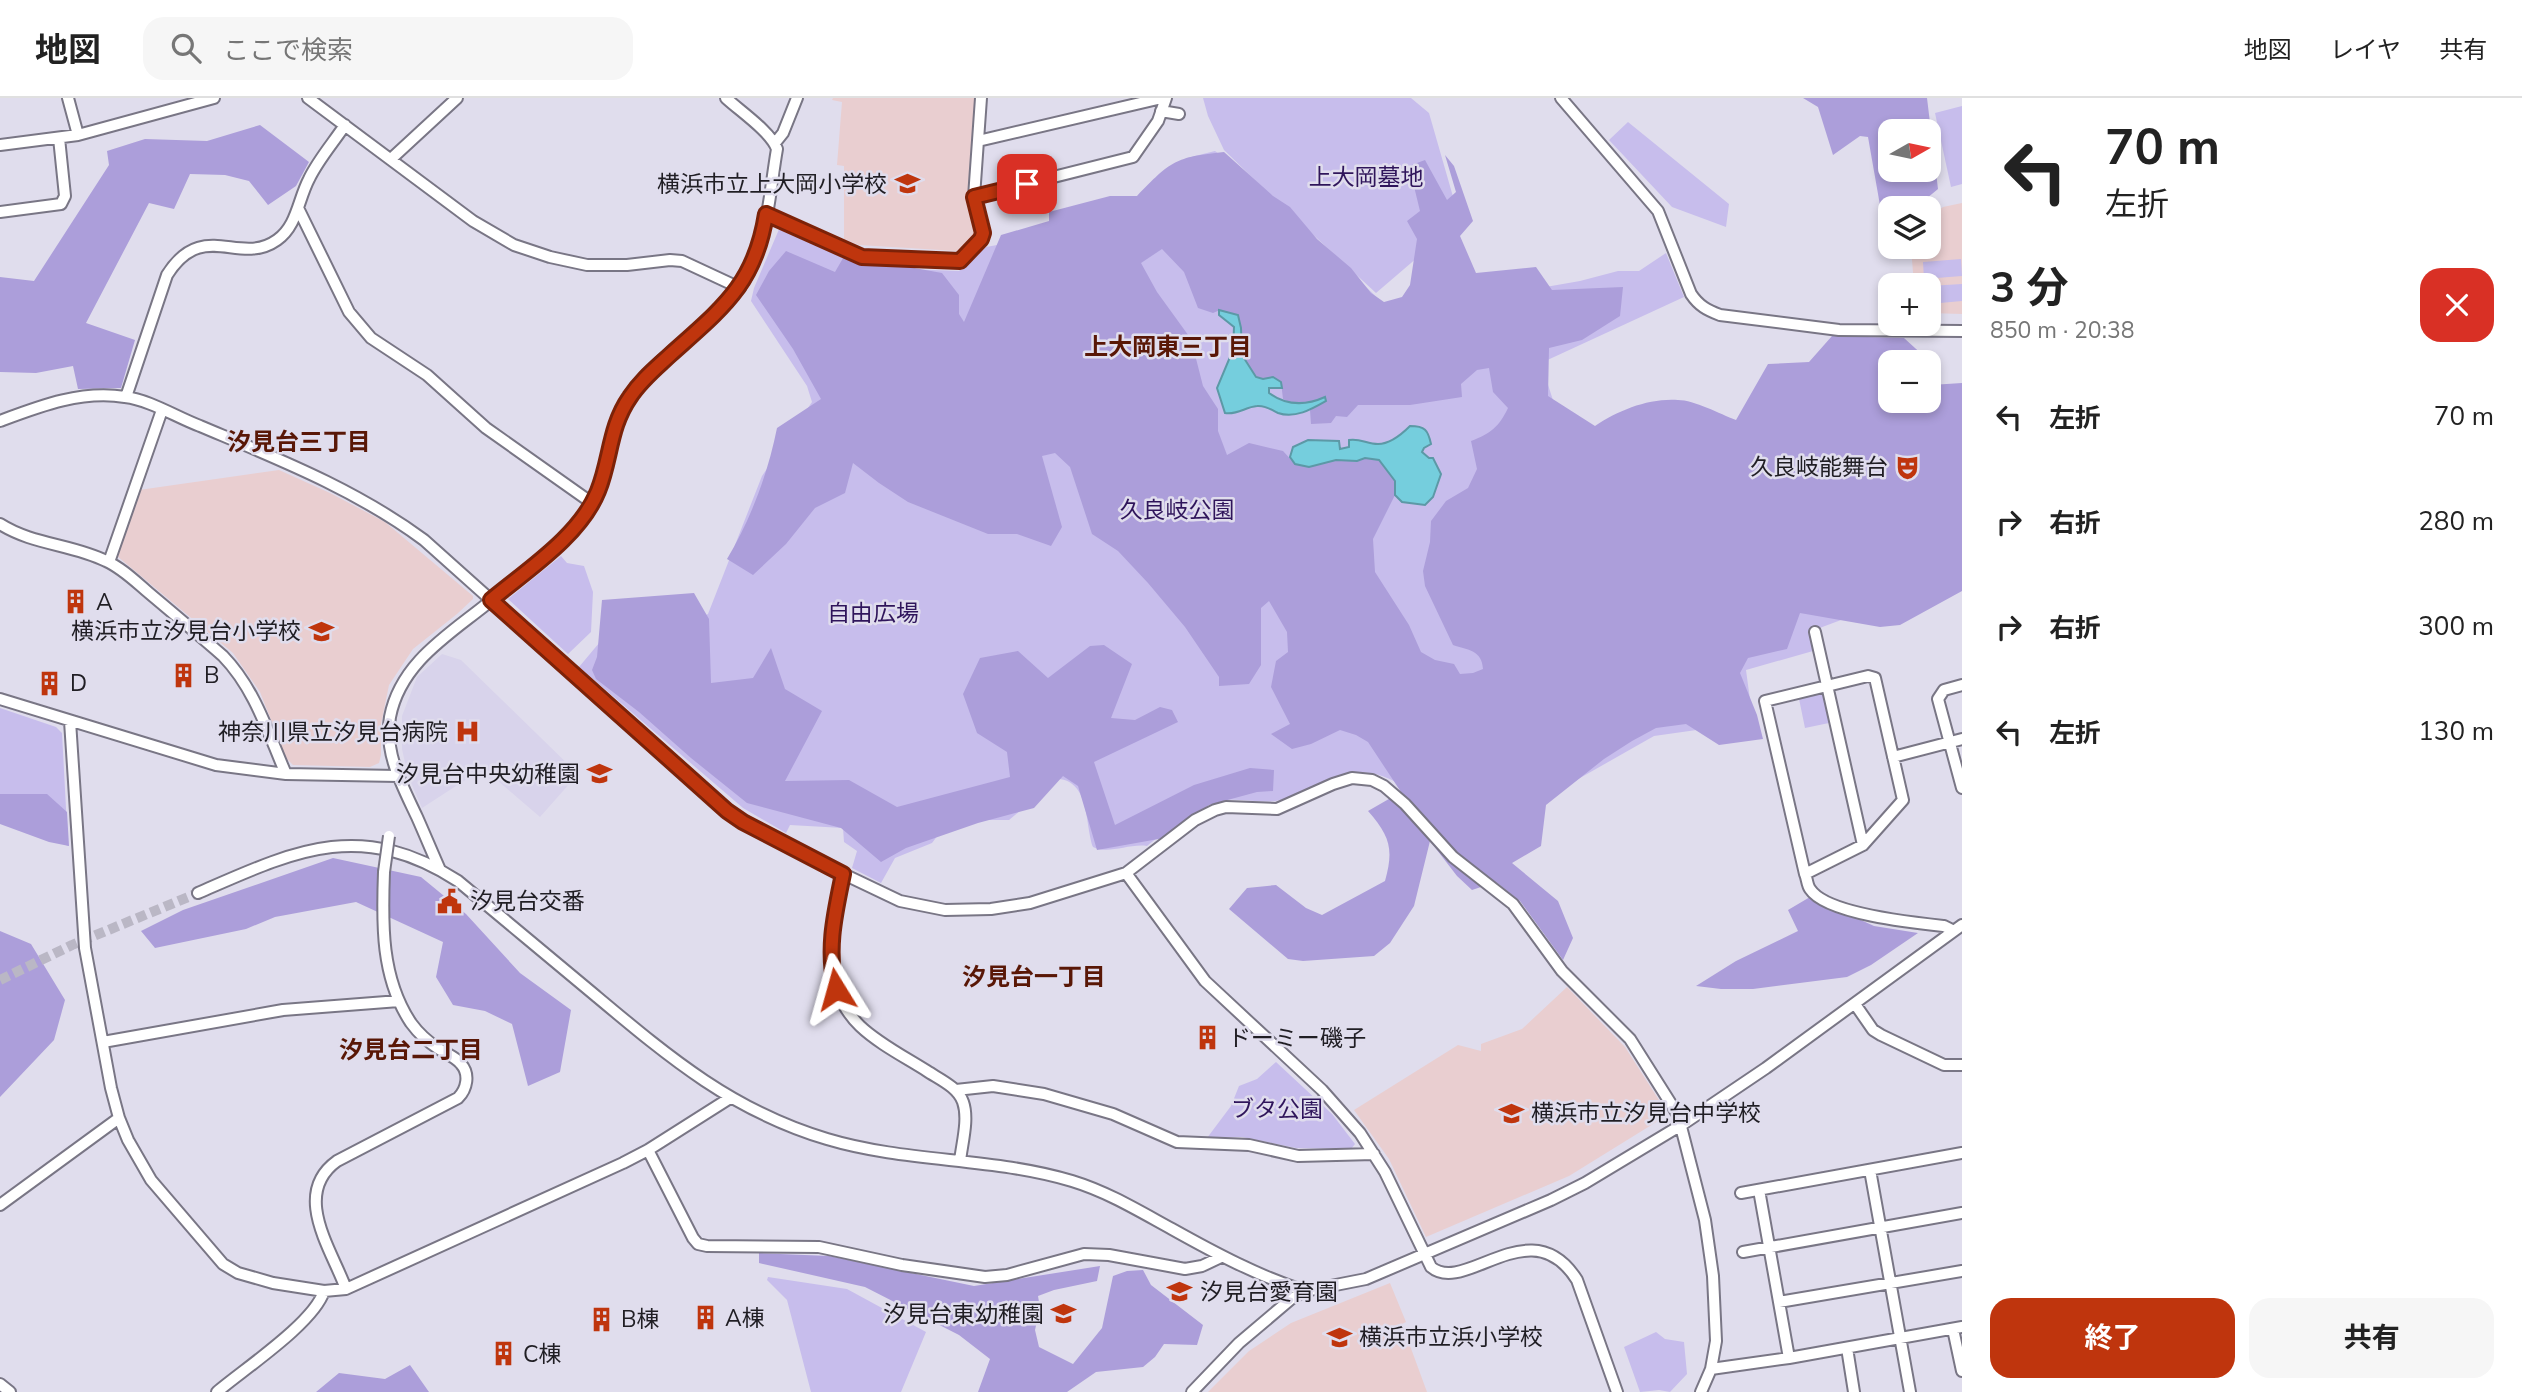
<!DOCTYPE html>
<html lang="ja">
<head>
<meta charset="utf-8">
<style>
  body { margin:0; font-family:"Nunito Sans","Noto Sans JP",sans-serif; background:#f6f6f6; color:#222; height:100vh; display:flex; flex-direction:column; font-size:26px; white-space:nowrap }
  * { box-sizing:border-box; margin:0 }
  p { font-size:23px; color:#767676 }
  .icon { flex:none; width:38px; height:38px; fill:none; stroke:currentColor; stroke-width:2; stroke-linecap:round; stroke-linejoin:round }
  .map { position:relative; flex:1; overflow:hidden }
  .side { display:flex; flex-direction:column; background:#fff; width:560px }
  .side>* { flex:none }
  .guide { background:#fff; color:#222; overflow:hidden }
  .needle { width:46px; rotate:81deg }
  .controls { position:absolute; left:1878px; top:21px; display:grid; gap:14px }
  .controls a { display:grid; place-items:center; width:63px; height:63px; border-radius:14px; background:#fff; box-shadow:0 4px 10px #0003; font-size:35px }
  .pin { position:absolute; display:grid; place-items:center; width:60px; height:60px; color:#fff; margin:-30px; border-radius:14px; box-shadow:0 4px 10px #0006 }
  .me { position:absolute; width:77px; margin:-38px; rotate:352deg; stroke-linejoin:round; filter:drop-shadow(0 0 5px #0008) }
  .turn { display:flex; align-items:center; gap:24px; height:147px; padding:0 28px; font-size:32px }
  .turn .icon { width:91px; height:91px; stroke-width:2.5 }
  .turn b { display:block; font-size:49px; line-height:60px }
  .round { display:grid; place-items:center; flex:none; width:74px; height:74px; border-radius:21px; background:#f6f6f6 }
  .headline { display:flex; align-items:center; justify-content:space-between; height:119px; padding:0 28px }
  h1 { font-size:42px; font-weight:700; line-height:52px }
  .action { display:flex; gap:14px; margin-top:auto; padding:14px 28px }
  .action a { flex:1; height:80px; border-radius:21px; background:#bf350d; color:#fff; font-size:28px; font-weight:700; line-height:80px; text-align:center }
  .action a+a { background:#f6f6f6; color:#222 }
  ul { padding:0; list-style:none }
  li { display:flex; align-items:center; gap:21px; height:105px; padding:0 28px }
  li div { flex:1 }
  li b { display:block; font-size:26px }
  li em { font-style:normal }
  header { display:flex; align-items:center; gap:42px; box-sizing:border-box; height:98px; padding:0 35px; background:#fff; border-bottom:2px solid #e0e0e0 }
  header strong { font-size:33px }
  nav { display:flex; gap:38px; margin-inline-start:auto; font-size:24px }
  .search { width:490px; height:63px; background:#f6f6f6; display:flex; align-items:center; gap:18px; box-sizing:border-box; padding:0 24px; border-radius:21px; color:#767676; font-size:26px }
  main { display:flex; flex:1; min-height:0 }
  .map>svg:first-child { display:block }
  .built { fill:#d8d3eb }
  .education { fill:#e9ced0 }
  .green { fill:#c7bdec }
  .forest { fill:#ac9eda; fill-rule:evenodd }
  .water { fill:#75cedd; stroke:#5c99a6; stroke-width:2 }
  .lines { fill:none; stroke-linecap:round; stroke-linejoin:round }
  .minor-tunnel { stroke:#bab7c5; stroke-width:10; stroke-dasharray:10 5; stroke-linecap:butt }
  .minor-casing { stroke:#797685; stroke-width:14 }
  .minor { stroke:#fff; stroke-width:10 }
  .minor-bridge-casing { stroke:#797685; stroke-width:14; stroke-linecap:butt }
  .minor-bridge { stroke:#fff; stroke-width:10 }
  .route-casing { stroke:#7c2208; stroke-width:18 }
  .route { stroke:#bf350d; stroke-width:12 }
  .labels { text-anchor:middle; stroke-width:5; stroke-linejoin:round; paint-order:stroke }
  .park-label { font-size:23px; fill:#2f155b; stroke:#e0dded }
  .poi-label { font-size:23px; fill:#201e24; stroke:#e0dded; text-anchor:start }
  .neighbourhood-label { font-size:24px; font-weight:bold; fill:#591706; stroke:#e0dded }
</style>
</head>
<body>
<header>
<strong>地図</strong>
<div class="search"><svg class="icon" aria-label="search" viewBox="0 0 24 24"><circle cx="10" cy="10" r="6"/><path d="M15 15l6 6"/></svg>ここで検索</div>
<nav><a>地図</a><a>レイヤ</a><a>共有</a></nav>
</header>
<main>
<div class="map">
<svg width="1962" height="1294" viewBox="0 0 1962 1294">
  <rect width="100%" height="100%" fill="#e0dded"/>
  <!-- built -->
  <path class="built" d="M442,556l19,6 117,114 -38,43 -43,-37 -24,-5 -51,33 -14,-32 -6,-27v-33l15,-39z"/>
  <!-- education -->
  <path class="education" d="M833,0h142l-7,103 8,32 -19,18 -98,-6 -15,-6v-73l-7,-1 5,-63 -10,-2z
    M1962,105v111l-33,-1 -1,-28h-14l-3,-38h17l1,-30 14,-10z
    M279,372l51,23 55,29 88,74v3l-16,15 -44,35 -24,36 -8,39v31l-2,8 -9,4 -77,-2 -7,-7 -26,-66 -27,-39 -116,-97 22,-66z
    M1567,889l58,60 41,64v5l-97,60 -143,61 -37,-78 -35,-49 104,-65 23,6v-7l41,-15z
    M1390,1185l16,39 -4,2 25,68h-219l41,-41 42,-28z"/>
  <!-- green -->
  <path class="green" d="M1203,0h208l18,15 31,108 -84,72 -69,-64 9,11 68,64 86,-4 110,-19 38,-10h21l27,-18 18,44 -143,66 20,62 18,23 311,-47h38l34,-6 -121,225 -32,12 4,19 -67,19 7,52 -99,14 -111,63 -136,-10c-54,-37 -75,-2 -127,11 -20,5 -44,-4 -65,2 -21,7 -51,30 -68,44 -17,-3 -39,9 -54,1 -8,-22 -3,-66 -35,-68l-49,41h-32l-36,11 -9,12 -37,15 -14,25 -29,-15 5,-17 -13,-9 -1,-14 -53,-3 -4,8 -43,-25 -164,-141 36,-43 61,6 32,-16 54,-138 50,-74 -5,-16 -56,-85 3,-13 26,-61 66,26 4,14 109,4 27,-24 119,-21 86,-69 24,-6 47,36 -38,-37 -16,-34z
    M1962,8v78l-11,3 -16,-74z
    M1628,24l101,82 -3,23 -54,-20 -63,-67z
    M1961,161l1,17 -38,3 -1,-17z
    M1962,186v17l-33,3v-18z
    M561,458l6,7 17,3 9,26 -2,40 -23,22 -60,-55z
    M1822,592l7,33 -24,5 -7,-34z
    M0,610l56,19 6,6 6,113 -68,-31z
    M1276,964l56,52 23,30 -4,5 -55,-1 -54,-11 -35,1 24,-32 8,-20 18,-7z
    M768,1179l79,12 79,43 -25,60h-90l-24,-92 -20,-20z
    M1656,1234l9,7 19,3 3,32 -17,18 -11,-2 -19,2 -16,-45z"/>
  <!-- forest -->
  <path class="forest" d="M1803,0h124l11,91 -23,19h-25v20l-9,-17 -13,-74 -8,-1 -27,19 -15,-48zM1890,33h38v39h-38z
    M260,27l49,37 -13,24 -28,19 -19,-24 -24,-6 -35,-1 -16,35 -25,-6 -63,120 49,17 -14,48 -43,1 -5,-23 -37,7 -36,-1v-95l34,4 75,-116 -2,-14 38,-12 62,2z
    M1224,54l49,44 17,11 27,32 34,29 20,25 13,9 18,-5 8,-12 7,-46 -10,-18 13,-10 -11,-45 16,-6 22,40 9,-8 -11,-37 9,11 19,55 -13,15 16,37 60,-6 16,23 71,-3 -3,29 -38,24 -33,8 -1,48 47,30c24,-16 54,-28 83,-26 16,0 42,14 58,20l32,-56 41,-2 23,-26 72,2 22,20 1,4h-37v39h38l1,-29 2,13 31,-2v208l-62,34 -20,2 -80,-14 -13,36 -39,9 -8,15 17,42 6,24 -44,6 -33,-21 -30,4 -24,13 -28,18 -58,46 -5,41 -29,17 46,38 15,37 -10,22 -43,-59 -24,-19 -24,8 -15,-14 -27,-35 -16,65 -24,37 -16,13 -71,5 -15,-2 -59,-50 18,-21 29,-3 30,23 16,7 63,-34c9,-32 5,-45 -17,-70l33,-19 -33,-50 -12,-7 -16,-5 -29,14 -19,5 -21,-15 19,-10 -19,-37 5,-26 12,-9 -1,-20 -18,-31 -8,7v57l-12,19 -30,2v-9l-34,-50 -37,-44 -30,-32 -26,-17 -22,-67 -15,-14 -13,3 20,71 -11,19 -34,-12h-29l-80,-32 -29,-19 -26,-20 -8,30 -30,15 -29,36 -33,31 -26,-16c24,-40 41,-86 50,-131l44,-29 -28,-50 -37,-54 13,-24 17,-20 49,21 11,-19 35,9 61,11 17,22v19l5,8 37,-87 48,-14v-9l61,-16h27c34,-35 38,-39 87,-44zM1162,151l22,23 14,36 15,5 7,-3 18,5 3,13 1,27 14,22 25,5 2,17c15,9 26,4 42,-2l1,4 -16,9 1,14 20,-1 5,-7 11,1 11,-12h52l52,-8 -1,-13 16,-14 12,-2 4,24 15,16c-9,19 -18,26 -37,33l6,28 -9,19 -22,13 -15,20 -1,21 -7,29 2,15 28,59c15,5 29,5 30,24l-10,4 -13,1 -6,-10 -19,-4 -14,-8 -12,-27 -34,-53 -2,-33 22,-44 1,-14 -17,-21 -14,-2 -8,3 -21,-1 -27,7 -14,-3 -12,-13 -34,-8 -22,12 -9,-24v-22l-15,-23 -12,-47 -34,-47 -16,-29z
    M694,495l15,26 2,64 42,-5 18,-30 14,41 37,22 -37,70 64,-1 48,27 113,-30 -3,-25 -30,-19 -14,-39 17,-36 38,-7 30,27 42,-32 14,-1 28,19 -21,54 24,2 25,-13 12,3 6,12 -84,40 21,63 79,-40 56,-17 24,2 -1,21 -16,1 -48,13 -45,33 -67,12 -19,-64 -15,-10 -29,32 -56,15 -72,25 -25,14 -40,-34 -94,-25 -56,-45 -52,-46 -43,-33 -4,-9 5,-13 5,-57z
    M0,696h47l20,18 2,34 -20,-4 -49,-18z
    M333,760l88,19 45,37 54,59 51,37 -11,62 -32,14 -16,-62 -27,-13 -32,-6 -17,-28 7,-35 -87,-40 -81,15 -29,12 -91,19 -14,-17 42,-21z
    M1810,799l64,29 44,7 -47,32 -24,12 -94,12h-32l-25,-3 40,-25 62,-30 -10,-21z
    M0,833l31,13 34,56 -11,40 -54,57z
    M759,1155l70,3 145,30 126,-20 -3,15 -43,9 -16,6 2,12 -5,22 4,17 34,17 29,-36 11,-52 14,-5 16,-1 8,15 52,40 -6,20 -33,-1 -9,13 -12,10 -47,5 -29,20h-89l12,-33 -31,-24 -94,-48 -106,-24z
    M410,1267l19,27h-113l23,-19 46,6z"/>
  <!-- water -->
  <path class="water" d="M1219,212l19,5 3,13 1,27 14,22 7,2 10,-2 8,5 1,6h-13v5c18,13 36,13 56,4l1,4c-14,8 -31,18 -48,12 -7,-3 -12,-8 -21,-7 -12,1 -19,9 -32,7l-8,-25 13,-31 8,-4 -5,-3 1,-23 -15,-12z
    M1410,328c15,0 18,4 21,18l-7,4 -2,4 7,6h4l8,16 -8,23 -8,8 -23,-3 -7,-7v-14l-16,-21 -14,-2 -8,3 -21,-1 -27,7 -14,-3 -5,-7 3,-10 15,-7 31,1 1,8 9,-2v-7c11,-2 18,4 29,4 11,0 24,-10 32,-18z"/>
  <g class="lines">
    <!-- minor-tunnel -->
    <path class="minor-tunnel" d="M0,882l72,-35 126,-52"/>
    <defs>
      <path id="minor" d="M68,0l10,37
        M308,0l165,123 41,24 36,12 37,8h40l43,-5 12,1 58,27
        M1561,0l97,113 33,83c8,12 16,16 29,21l119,15 123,1
        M1161,13l18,3
        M978,43l184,-43
        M775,45l8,-10 14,-35
        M0,47l78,-10 136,-37
        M391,61l66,-61
        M974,99l159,-40 25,-36 8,-23
        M298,110l51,104 22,26 56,37 59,53 106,75
        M0,114l61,-8 4,-8 -6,-58
        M767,116l95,43 98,4 21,-22 2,-6 -9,-36 7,-99
        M126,299l41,-122c36,-57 72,-8 110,-35 20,-14 21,-40 32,-61 9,-19 24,-36 36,-54
        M0,323c40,-15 81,-31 125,-24 25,3 51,20 75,29 78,33 155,63 224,114l303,271 16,11 92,48 65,31 45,9 46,-1 39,-6 96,-30 69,-53 20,-10 11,-3 51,2 56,-25 19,-6 20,2 12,6 21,18 48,53 60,47 49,67 68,68 48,76 27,105 8,56 3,65 -5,28 -10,23
        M0,426c33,21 72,20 106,37 16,7 30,21 43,32 25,21 50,42 74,63 32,33 45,77 63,118
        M109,464l53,-152
        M1815,534l48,213
        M1962,587l-18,5 -6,9 24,89
        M0,601l216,66 70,9 112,2
        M70,623l15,227 26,140 8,30 9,22 23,40 72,84 15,9 35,10 51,8 22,-2 277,-126 25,-13 82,-52
        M1893,659l69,-18
        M440,772c-8,-18 -15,-35 -23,-53 -15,-32 -33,-64 -27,-100 10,-52 55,-80 93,-110 31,-25 65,-51 92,-79 33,-35 29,-86 51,-126 25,-42 73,-68 105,-104 37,-40 37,-98 46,-149 -6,-17 -37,-38 -51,-51
        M1126,775l79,108 117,109 38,43 25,39 46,95c34,29 100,-60 146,13l40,112
        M843,776c-10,52 -26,110 17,152 19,18 45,31 67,45 12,8 31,16 36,31 6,17 -1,41 -3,59
        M1805,776l58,-29 40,-45 -28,-122 -7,-2 -103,25 40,173c2,4 2,11 5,15 16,25 105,34 134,37l10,5
        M198,795c96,-42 162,-75 260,-12 46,38 92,77 138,115 74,62 137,115 231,143 80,24 165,18 245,42 36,11 67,30 100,48 43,24 86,47 133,62
        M1855,906l18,26 8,5 63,30h18
        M103,944l180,-32 116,-9
        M956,992l37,-4 51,8 69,20 64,28 72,3 49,11 76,-2
        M648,1052l45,88 5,6 9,2 112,1 83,18 83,12 22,-2 77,-21 25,1 76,14 17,-3 19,-9
        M1870,1072l40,222
        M1759,1092l30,168
        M1741,1095l221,-40
        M0,1107l119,-87
        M1743,1154l219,-39
        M346,1191c-14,-39 -55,-95 -9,-128l121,-63c9,-9 12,-24 3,-34 -5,-7 -15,-10 -22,-15 -11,-7 -20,-15 -28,-26 -30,-45 -29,-99 -27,-151
        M1779,1204l183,-31
        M1953,1231l9,42
        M1847,1250l7,44
        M1711,1271l78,-11 173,-31
        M0,1286l10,8
        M217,1294c27,-23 97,-69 107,-101
        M1192,1294l47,-49 52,-44 14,-8 61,-12 185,-79 34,-17 98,-59 83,-56 196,-143"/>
    </defs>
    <!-- minor casing -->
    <use href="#minor" class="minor-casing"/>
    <!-- minor -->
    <use href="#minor" class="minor"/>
    <defs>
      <path id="minor-bridge" d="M384,774l5,-36"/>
    </defs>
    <!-- minor-bridge casing -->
    <use href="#minor-bridge" class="minor-bridge-casing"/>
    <!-- minor-bridge -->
    <use href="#minor-bridge" class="minor-bridge"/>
  </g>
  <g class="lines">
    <defs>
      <path id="route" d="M836,891c-10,-39 -1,-76 7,-115l-100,-52 -16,-11 -236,-211c36,-30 89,-64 107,-109 13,-32 11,-64 32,-94 11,-17 26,-29 40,-42 51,-46 85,-70 96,-141l96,43 98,4 21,-22 2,-6 -9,-36 53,-13"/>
    </defs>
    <!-- route casing -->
    <use href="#route" class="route-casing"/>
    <!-- route -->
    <use href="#route" class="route"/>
  </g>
  <!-- icons -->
  <defs>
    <symbol id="school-bare" viewBox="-9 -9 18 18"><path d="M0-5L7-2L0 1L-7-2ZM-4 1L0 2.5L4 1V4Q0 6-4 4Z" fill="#bf350d" stroke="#e0dded" stroke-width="2.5" paint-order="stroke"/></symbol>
    <symbol id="theatre-bare" viewBox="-9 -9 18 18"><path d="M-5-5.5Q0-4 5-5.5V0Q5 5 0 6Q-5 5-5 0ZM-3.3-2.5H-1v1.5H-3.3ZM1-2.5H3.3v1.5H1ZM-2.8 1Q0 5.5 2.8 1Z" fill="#bf350d" stroke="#e0dded" stroke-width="2.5" paint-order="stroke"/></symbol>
    <symbol id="building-bare" viewBox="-9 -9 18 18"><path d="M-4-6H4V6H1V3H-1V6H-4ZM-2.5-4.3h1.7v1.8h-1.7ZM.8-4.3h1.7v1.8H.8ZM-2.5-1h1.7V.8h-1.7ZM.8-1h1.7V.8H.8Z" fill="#bf350d" stroke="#e0dded" stroke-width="2.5" paint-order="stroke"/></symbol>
    <symbol id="hospital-bare" viewBox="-9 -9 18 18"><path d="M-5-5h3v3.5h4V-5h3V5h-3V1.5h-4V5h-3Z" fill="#bf350d" stroke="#e0dded" stroke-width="2.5" paint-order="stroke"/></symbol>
    <symbol id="civic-bare" viewBox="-9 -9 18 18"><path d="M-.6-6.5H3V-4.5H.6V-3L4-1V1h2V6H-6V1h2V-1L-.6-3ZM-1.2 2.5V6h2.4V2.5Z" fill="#bf350d" stroke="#e0dded" stroke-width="2.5" paint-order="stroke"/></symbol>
  </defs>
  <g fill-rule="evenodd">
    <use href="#school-bare" x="890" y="68" width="35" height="35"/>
    <use href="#theatre-bare" x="1890" y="352" width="35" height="35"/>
    <use href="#building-bare" x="58" y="486" width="35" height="35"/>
    <use href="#school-bare" x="304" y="516" width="35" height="35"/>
    <use href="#building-bare" x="166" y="560" width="35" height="35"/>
    <use href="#building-bare" x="32" y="568" width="35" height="35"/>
    <use href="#hospital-bare" x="450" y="616" width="35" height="35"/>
    <use href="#school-bare" x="582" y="658" width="35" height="35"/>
    <use href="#civic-bare" x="432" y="786" width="35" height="35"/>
    <use href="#building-bare" x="1190" y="922" width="35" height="35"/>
    <use href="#school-bare" x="1494" y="998" width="35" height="35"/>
    <use href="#school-bare" x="1162" y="1176" width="35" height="35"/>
    <use href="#school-bare" x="1046" y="1198" width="35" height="35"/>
    <use href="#building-bare" x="688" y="1202" width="35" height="35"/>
    <use href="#building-bare" x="584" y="1204" width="35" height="35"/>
    <use href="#school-bare" x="1322" y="1222" width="35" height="35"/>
    <use href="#building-bare" x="486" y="1238" width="35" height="35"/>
  </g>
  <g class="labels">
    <!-- park labels -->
    <g class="park-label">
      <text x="1366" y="87">上大岡墓地</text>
      <text x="1177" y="420">久良岐公園</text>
      <text x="873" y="523">自由広場</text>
      <text x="1277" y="1019">ブタ公園</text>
    </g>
    <!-- poi labels -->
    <g class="poi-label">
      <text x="887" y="94" text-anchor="end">横浜市立上大岡小学校</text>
      <text x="1888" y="377" text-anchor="end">久良岐能舞台</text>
      <text x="96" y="512">A</text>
      <text x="301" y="541" text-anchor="end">横浜市立汐見台小学校</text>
      <text x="204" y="585">B</text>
      <text x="70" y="593">D</text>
      <text x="448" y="642" text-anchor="end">神奈川県立汐見台病院</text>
      <text x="580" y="684" text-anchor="end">汐見台中央幼稚園</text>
      <text x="470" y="811">汐見台交番</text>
      <text x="1228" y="948">ドーミー磯子</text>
      <text x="1531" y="1023">横浜市立汐見台中学校</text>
      <text x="1200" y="1202">汐見台愛育園</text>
      <text x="1044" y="1224" text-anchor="end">汐見台東幼稚園</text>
      <text x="725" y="1228">A棟</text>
      <text x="621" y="1229">B棟</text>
      <text x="1359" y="1247">横浜市立浜小学校</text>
      <text x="523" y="1264">C棟</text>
    </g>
    <!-- neighbourhood labels -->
    <g class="neighbourhood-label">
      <text x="1168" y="257">上大岡東三丁目</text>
      <text x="299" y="352">汐見台三丁目</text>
      <text x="1034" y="887">汐見台一丁目</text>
      <text x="411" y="960">汐見台二丁目</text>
    </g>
  </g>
</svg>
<div class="controls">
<a><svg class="needle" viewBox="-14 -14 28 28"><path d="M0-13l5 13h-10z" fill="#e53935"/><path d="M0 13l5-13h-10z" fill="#767676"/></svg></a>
<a><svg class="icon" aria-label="layers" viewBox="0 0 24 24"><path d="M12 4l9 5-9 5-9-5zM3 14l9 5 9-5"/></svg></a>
<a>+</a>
<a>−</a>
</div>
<div class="pin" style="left:1027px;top:86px;background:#d93025"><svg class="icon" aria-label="arrive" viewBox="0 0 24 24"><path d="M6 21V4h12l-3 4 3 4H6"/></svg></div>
<svg class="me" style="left:836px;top:891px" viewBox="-20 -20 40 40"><path d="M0-17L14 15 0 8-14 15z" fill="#bf350d" stroke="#fff" stroke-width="4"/></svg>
</div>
<section class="side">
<div class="guide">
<div class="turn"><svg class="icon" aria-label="left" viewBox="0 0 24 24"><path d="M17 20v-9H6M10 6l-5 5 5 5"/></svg><div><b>70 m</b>左折</div></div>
</div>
<div class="headline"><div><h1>3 分</h1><p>850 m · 20:38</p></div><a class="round" style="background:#d93025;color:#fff"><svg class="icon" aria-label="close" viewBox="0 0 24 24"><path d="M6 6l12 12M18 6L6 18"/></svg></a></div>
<ul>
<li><svg class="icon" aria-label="left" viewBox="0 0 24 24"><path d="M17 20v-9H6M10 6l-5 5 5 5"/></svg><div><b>左折</b></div><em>70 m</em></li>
<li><svg class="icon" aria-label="right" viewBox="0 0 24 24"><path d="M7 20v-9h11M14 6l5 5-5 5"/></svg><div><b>右折</b></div><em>280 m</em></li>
<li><svg class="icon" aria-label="right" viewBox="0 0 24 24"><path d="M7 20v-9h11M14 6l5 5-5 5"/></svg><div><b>右折</b></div><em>300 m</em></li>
<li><svg class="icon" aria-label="left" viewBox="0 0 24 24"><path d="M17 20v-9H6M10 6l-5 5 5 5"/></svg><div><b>左折</b></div><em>130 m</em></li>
</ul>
<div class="action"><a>終了</a><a>共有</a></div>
</section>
</main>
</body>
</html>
